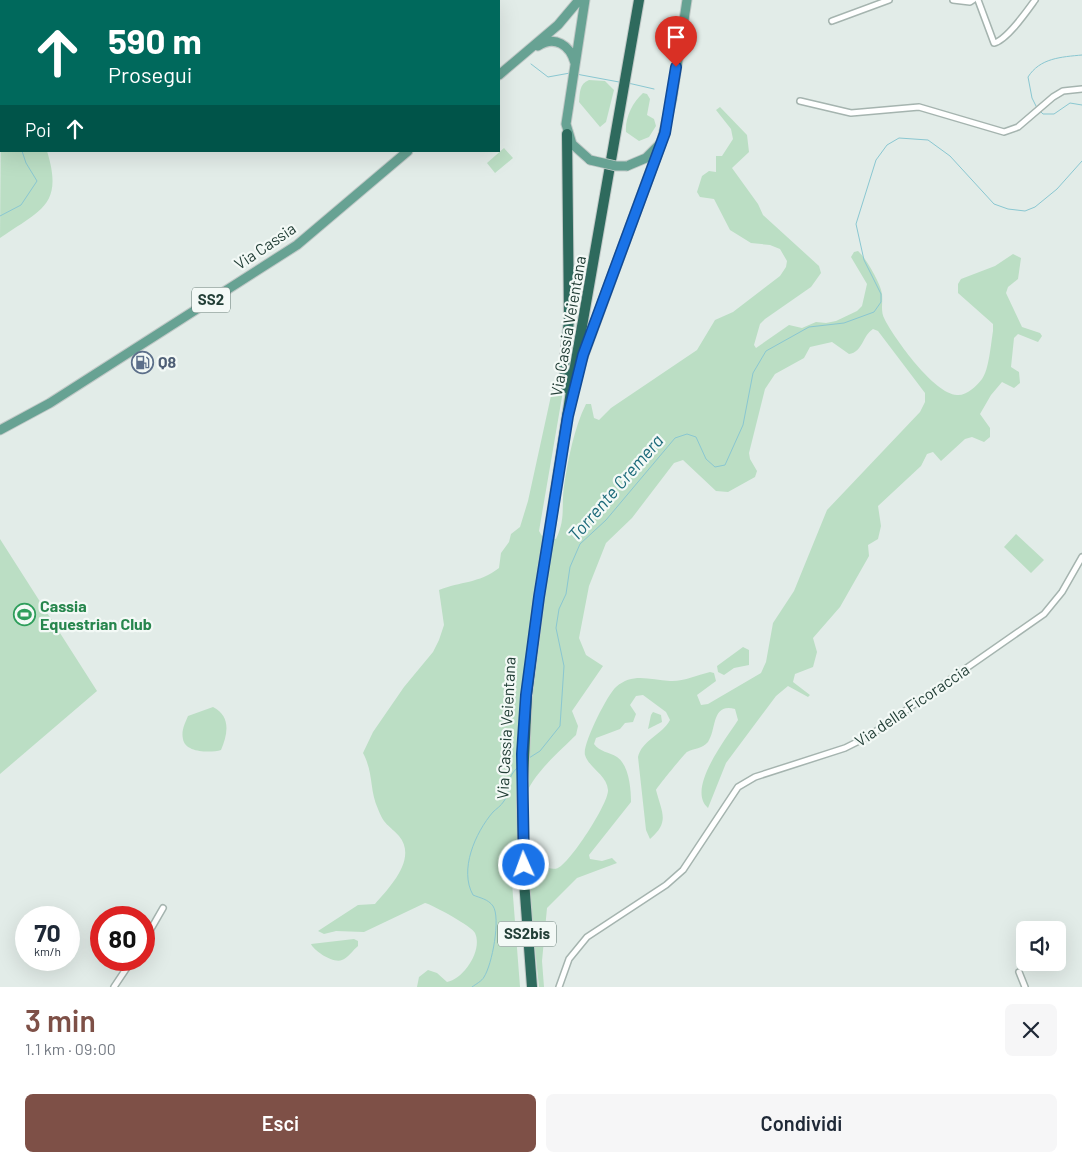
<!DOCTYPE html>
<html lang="it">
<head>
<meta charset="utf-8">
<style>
  body { margin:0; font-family:Barlow,sans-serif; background:#f6f6f7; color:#1f2937; height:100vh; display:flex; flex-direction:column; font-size:19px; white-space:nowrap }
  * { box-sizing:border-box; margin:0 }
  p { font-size:16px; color:#747a83 }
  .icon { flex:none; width:28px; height:28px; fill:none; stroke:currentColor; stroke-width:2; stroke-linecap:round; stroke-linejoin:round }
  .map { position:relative; height:987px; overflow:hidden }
  .panel { display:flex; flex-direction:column; background:#fff; flex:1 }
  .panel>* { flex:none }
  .hud { position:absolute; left:0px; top:0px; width:500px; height:152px; box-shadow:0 5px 20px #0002; background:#00695c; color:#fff; overflow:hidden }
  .tools { position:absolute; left:1016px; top:921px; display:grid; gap:10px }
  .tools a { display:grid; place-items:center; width:50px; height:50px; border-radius:8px; background:#fff; box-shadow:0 5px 20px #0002; font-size:25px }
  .speed { position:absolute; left:15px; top:906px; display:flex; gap:10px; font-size:25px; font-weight:700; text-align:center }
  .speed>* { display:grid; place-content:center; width:65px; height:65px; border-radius:50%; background:#fff; box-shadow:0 5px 20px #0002; line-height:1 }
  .speed small { font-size:12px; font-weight:400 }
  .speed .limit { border:8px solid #d22; background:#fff; color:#111 }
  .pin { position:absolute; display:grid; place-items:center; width:42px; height:42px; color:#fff; margin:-51px -21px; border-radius:50% 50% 50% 0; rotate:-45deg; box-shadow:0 0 5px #0007 }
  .pin .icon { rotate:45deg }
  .me { position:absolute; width:55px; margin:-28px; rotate:358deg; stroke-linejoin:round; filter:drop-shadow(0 0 4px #0008) }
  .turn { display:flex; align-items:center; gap:18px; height:105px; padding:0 25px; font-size:22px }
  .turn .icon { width:65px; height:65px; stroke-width:2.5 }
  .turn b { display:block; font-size:35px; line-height:42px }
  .then { display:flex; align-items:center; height:48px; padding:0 25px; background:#0003; gap:10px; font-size:19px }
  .round { display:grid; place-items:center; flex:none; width:52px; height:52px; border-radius:8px; background:#f6f6f7 }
  .headline { display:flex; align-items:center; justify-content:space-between; height:85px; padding:0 25px }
  h1 { font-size:30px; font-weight:600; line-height:38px; color:#7e5047 }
  .cta { display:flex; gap:10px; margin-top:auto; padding:10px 25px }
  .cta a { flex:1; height:58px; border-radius:8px; background:#7e5047; color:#fff; font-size:20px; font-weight:600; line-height:58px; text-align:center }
  .cta a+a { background:#f6f6f7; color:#1f2937 }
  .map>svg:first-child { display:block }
  .green { fill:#bbdec4; fill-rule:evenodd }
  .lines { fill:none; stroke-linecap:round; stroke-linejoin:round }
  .stream { stroke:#8ac7d1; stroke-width:1 }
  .street-casing { stroke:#a5b4af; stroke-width:8 }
  .primary-casing { stroke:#c1c9c7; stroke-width:11 }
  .highway-casing { stroke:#c1c9c7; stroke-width:12 }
  .street { stroke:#fff; stroke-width:5 }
  .primary { stroke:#67a293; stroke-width:9 }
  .highway { stroke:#2e6a5d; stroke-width:10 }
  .primary-bridge-casing { stroke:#c1c9c7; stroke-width:11; stroke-linecap:butt }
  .primary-bridge { stroke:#67a293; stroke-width:9 }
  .route-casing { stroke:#114b97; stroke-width:12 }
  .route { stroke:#1a73e8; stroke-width:9 }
  .labels { text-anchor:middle; stroke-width:4.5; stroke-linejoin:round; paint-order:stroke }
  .shield { fill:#f3f9f6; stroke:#617670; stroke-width:1 }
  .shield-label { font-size:15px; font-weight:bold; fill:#223e36 }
  .street-label { font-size:16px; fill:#223e36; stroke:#f3f9f6 }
  .service-label { font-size:16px; font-weight:bold; fill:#4e5e75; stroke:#f3f9f6; text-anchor:start }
  .leisure-label { font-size:16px; font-weight:bold; fill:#27864d; stroke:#f3f9f6; text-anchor:start }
  .water-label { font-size:18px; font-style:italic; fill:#1c6a7a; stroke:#f3f9f6 }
</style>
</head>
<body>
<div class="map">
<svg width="1082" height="987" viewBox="0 0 1082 987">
  <rect width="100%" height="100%" fill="#e2ece8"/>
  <!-- green -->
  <path class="green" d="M62,0h78l-79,1z
    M589,80l16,1 9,9 -8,32 -6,5 -21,-25c1,-9 0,-18 10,-22z
    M643,93l4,1 3,5 -3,16 7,4 2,7 -7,11 -10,4 -13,-9c-1,-14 6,-29 17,-39z
    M720,107l27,28 2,17 -17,16 26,36 5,11 56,51 2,7 -10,14 -46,32 -5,5 -6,21 2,3 33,-23 13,3 14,-6 10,1 10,-2 21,-10 5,-5 5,-22 -16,-27 3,-5 4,-1c8,7 23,33 24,43 1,10 -2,17 3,26 10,19 49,74 72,75 9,1 20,-9 25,-16 7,-9 9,-36 11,-48v-7l-35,-31v-9l3,-5 34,-13 18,-12 8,4 -3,21 -10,8 -2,6 16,34 18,6 2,3 -4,6 -20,-8 -4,4 -3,29 8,5 1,11 -6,5 -12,-6 -11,13 -11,19 10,14v9l-6,5 -12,-5 -7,2 -24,22 -8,-9 -6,2 -6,12 -43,40 3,20 -3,13 -10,6 1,11 -29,51 -27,31 4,14 -4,15 -18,7 -2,8 17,13 -2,2 -20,-11 -12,10 -50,67 -18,45c-22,-19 18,-69 30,-88l-3,-11c-24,-6 -18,20 -27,33 -6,7 -14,6 -21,10 -2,1 -29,34 -31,38 6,23 14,32 -6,49l-4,-9 -8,-73c4,-17 24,-22 32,-37l-4,-8 -23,-17 -7,1 -6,9 6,9 -3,8 -8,1 -5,6 -24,9 -2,6c6,8 15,8 23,13 12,8 14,32 14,45l-42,53 1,4 12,2 10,-3 5,5 -40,15 -30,30 -5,53 2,26h-5l-11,-105 -16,1 8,104h-103l2,-10 9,-7 9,3 10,9c17,-3 36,-32 28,-49 -2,-6 -42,-28 -50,-30l-61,29 -28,-1 -12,3 -6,-3 40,-26 17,-1c14,-16 43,-45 24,-68 -10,-11 -15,-11 -21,-27 -9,-20 -4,-35 -15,-56l10,-21 31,-45 29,-35 6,-12 5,-15 -5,-35c22,-9 39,-6 60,-22l2,-15 8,-11 2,-8 9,-7 8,-26 26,-119 4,-2 3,2 2,9 -24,140 3,5 14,3c10,-21 5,-31 8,-53 4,-26 10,-58 22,-82h5l3,14 5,2 12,-12 86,-58 18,-30 18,-8 47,-36 6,-9 1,-6 -7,-12 -10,-4 -19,-2 -21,-13 -16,-31 -14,-2 -3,-5 5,-16 7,-5 7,1v-16h6l11,-17 -2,-10 -15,-19zM873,329l5,2 47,62v9l-5,10 -93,98 -33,81 -21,32 -7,39 -5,11 -53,31 -7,1 -4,-10 19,-14 -2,-8 -4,-1c-12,3 -28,10 -40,9 -20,-1 -37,-9 -54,6 -9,8 -34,58 -31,68 4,13 22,20 23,35 1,13 -38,73 -50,78 -15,6 -33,-21 -33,-34 0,-11 -1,-23 0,-34 2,-21 36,-50 51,-65l2,-9 -6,-15 31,-45 -17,-11 -7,-17 10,-52 17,-43 26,-25 42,-55 9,-3 33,31 12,1 27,-15 2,-6 -7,-12 -1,-6 16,-64 10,-15 29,-16 6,-11 22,-5 17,12c14,-2 13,-18 24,-25z
    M1,111v40h46c17,55 -7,59 -47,87z
    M504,148l9,10 -18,15 -8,-10z
    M1016,534l28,26 -13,13 -27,-26z
    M0,539l97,152 -97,83z
    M743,647l6,3v15l-15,3 -10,7 -6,-3 -1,-6z
    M213,707c18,9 15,27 8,43 -10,3 -36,3 -38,-11 -2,-8 2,-16 5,-23z
    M653,712l8,3 1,7 -14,7 3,-14z
    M354,939l4,2v5c-5,4 -10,12 -16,14 -8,4 -28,-9 -31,-16z"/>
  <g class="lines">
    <!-- stream -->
    <path class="stream" d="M119,1l1,-1
      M531,64l17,13 22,-4
      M576,74l43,8
      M628,83l26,6
      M1037,108l-5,-10 -4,-21c12,-19 33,-20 54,-22
      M1040,111l3,3h11l16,-11 12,2
      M0,216l21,-11 16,-24 -11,-18 -4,-12
      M529,758l11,-7 20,-25 4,-60 -8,-38 3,-19 7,-15 4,-27 10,-23 26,-24 69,-82 12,-4 9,3 10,22 9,8 10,-2 18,-40 10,-52 13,-22 43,-24 35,-4 30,-11 7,-10v-8l-17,-34 -8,-36 20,-64 11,-15 12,-7 29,2 22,16 44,48 14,5 17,2 10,-4 22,-18 25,-28
      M472,987c4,-3 10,-6 12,-10 8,-12 17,-59 9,-71 -5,-7 -13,-8 -20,-11 -14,-25 2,-62 20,-83 3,-3 8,-6 11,-11 9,-12 -1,-20 14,-34"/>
    <defs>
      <path id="street" d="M953,0l17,2 3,-2
        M978,0l16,43c13,-3 33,-32 41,-43
        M832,21l57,-21
        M800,101l51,12 68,-6 85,25 14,-5 35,-30 10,-6 19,-2
        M144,941l19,-33
        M1019,972l6,15
        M114,987l18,-27
        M559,987l10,-28 18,-22 79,-52 17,-15 55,-83 17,-10 90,-29 24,-12 175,-122 18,-22 20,-35"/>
      <path id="primary" d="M585,0l-19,124 6,20 18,16
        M538,46c17,-11 32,-1 37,17
        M499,75l59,-50 21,-25
        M627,166l19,-8 15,-15 11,-44 15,-99
        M0,430l50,-27 247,-158 111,-94"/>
      <path id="highway" d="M582,359l79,-216
        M566,388l-2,-22 5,-46 -2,-186
        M532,987l-8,-106 -2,-80 5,-106 12,-98 35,-225 65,-372"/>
    </defs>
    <!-- street casing -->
    <use href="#street" class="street-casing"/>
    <!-- primary casing -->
    <use href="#primary" class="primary-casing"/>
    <!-- highway casing -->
    <use href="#highway" class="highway-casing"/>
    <!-- street -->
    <use href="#street" class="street"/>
    <!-- primary -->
    <use href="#primary" class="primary"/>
    <!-- highway -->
    <use href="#highway" class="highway"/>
    <defs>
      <path id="primary-bridge" d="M590,160l26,6h11"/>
    </defs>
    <!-- primary-bridge casing -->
    <use href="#primary-bridge" class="primary-bridge-casing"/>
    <!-- primary-bridge -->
    <use href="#primary-bridge" class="primary-bridge"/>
  </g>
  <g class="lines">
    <defs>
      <path id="route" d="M524,865l-2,-111 4,-59 13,-98 29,-181 15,-61 82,-222 11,-66"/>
    </defs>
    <!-- route casing -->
    <use href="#route" class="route-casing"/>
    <!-- route -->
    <use href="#route" class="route"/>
  </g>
  <!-- icons -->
  <defs>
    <symbol id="fuel-ring" viewBox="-11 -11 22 22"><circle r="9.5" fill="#f3f9f6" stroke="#5c6f8a" stroke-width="1.5"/><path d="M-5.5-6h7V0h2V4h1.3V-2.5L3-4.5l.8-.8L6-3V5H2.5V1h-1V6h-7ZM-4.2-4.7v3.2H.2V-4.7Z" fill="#5c6f8a"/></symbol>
    <symbol id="stadium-ring" viewBox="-11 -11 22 22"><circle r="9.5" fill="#f3f9f6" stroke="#2e9e5b" stroke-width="1.5"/><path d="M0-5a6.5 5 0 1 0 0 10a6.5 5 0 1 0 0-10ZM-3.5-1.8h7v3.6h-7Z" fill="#2e9e5b"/></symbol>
  </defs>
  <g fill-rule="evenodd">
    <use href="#fuel-ring" x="130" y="350" width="25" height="25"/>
    <use href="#stadium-ring" x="12" y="602" width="25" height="25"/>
  </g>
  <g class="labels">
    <!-- shield labels -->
    <g class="shield">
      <rect x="192" y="287.5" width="38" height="25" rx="4"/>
      <rect x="498" y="921.5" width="58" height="25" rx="4"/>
    </g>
    <g class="shield-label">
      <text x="211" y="305">SS2</text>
      <text x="527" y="939">SS2bis</text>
    </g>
    <!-- street labels -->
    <g class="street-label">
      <text transform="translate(265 246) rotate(-34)" y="6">Via Cassia</text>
      <text transform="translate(568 326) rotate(-80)" y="6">Via Cassia Veientana</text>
      <text transform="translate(912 705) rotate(-34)" y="6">Via della Ficoraccia</text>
      <text transform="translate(506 728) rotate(-87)" y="6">Via Cassia Veientana</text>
    </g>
    <!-- service labels -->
    <g class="service-label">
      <text x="158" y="368">Q8</text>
    </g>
    <!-- leisure labels -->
    <g class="leisure-label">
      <text x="40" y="612">Cassia<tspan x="40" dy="18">Equestrian Club</tspan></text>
    </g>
    <!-- water labels -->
    <g class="water-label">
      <text transform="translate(616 488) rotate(-49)" y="6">Torrente Cremera</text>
    </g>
  </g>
</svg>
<div class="tools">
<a><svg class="icon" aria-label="sound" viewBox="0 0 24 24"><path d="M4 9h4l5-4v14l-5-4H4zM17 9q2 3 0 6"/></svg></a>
</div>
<div class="speed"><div>70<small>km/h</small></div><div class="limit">80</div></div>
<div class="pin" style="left:676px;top:67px;background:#d93025"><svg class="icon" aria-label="arrive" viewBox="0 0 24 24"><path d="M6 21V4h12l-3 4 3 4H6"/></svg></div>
<svg class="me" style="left:524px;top:865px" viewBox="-20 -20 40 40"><circle r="17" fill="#1a73e8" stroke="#fff" stroke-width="3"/><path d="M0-11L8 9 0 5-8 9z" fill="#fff"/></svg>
<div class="hud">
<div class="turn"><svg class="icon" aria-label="ahead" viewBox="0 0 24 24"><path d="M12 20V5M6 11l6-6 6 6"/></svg><div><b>590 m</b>Prosegui</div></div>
<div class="then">Poi<svg class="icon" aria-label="ahead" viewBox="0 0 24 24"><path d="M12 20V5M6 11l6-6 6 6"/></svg></div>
</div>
</div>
<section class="panel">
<div class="headline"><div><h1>3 min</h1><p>1.1 km · 09:00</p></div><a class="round"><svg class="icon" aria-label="close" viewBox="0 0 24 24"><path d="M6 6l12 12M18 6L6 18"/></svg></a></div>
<div class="cta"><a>Esci</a><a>Condividi</a></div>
</section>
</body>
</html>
